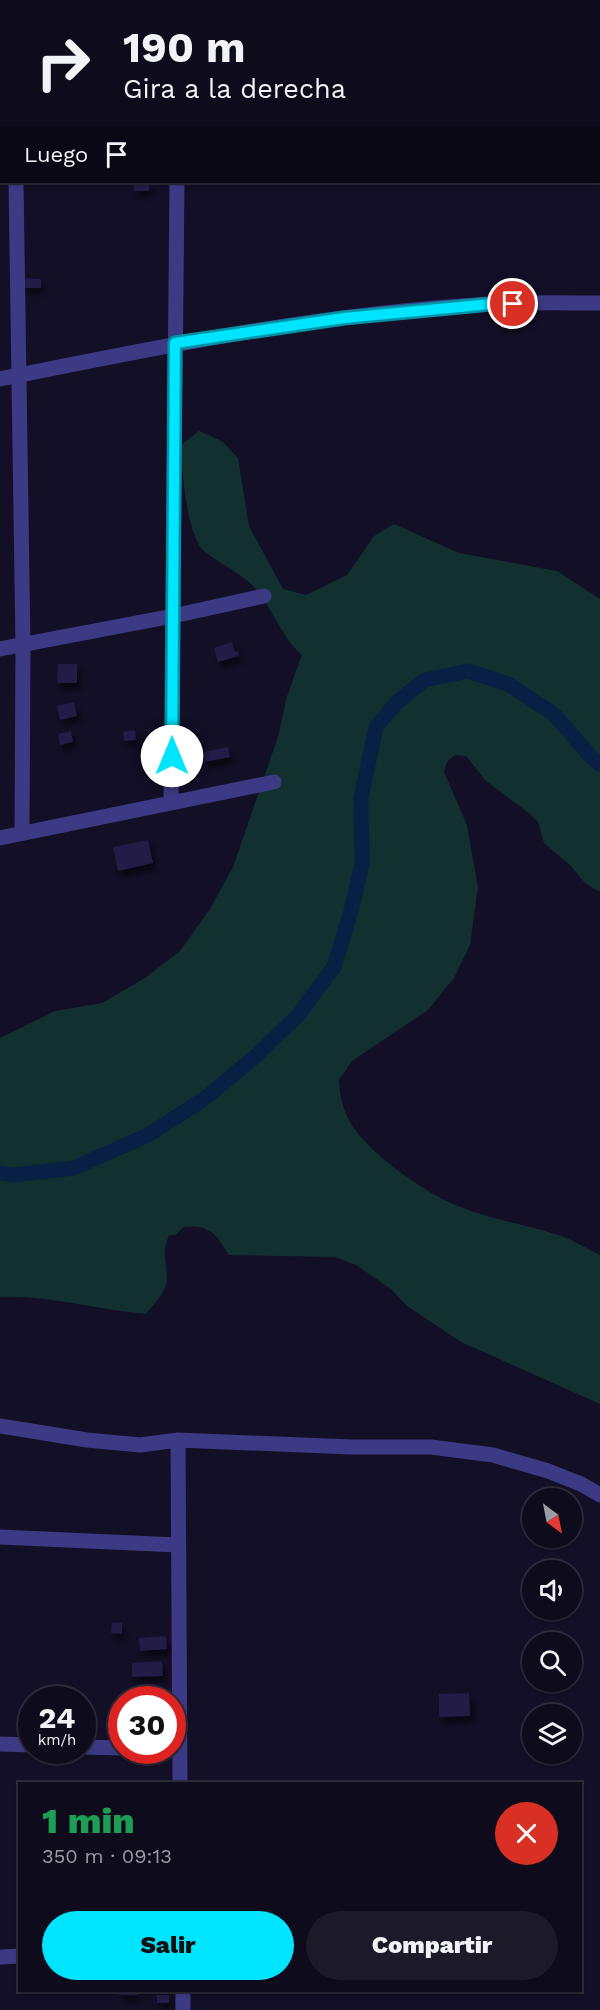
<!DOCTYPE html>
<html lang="es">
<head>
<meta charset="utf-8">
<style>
  body { margin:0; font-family:"Work Sans",sans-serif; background:#1c1929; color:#f1f3f6; height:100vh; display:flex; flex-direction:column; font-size:22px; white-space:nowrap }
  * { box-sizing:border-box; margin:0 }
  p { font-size:20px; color:#9b9ba3 }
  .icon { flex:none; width:33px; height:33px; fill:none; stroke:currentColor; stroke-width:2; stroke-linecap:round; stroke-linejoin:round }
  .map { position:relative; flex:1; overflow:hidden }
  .details { position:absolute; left:18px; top:1782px; width:564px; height:210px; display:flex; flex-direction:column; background:#0e0b1c; border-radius:0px; box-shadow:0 2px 4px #0004,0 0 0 2px #2e2b3b }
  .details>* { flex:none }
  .hud { position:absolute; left:0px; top:0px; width:600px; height:183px; box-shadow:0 2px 4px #0004,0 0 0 2px #2e2b3b; background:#0e0b1c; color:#f1f3f6; overflow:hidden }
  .needle { width:39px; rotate:148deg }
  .controls { position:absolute; left:522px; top:1488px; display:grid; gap:12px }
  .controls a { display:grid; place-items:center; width:60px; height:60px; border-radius:50%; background:#0e0b1c; box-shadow:0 2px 4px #0004,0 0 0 2px #2e2b3b; font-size:30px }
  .speed { position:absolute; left:18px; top:1686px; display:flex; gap:12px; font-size:30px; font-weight:700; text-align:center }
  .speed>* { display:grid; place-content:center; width:78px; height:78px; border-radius:50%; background:#0e0b1c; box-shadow:0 2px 4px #0004,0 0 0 2px #2e2b3b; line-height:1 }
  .speed small { font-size:15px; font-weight:400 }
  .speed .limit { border:9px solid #d22; background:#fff; color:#111 }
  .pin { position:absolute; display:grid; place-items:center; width:51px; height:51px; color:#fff; margin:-26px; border:3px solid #fff; border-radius:50%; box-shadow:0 2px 6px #0007 }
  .me { position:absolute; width:66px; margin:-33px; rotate:0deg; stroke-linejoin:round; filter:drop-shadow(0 0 4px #0008) }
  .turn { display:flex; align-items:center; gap:21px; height:126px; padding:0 24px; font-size:27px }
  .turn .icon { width:78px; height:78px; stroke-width:2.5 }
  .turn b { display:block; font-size:42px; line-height:51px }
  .then { display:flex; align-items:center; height:57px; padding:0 24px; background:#0003; gap:12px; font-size:22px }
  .round { display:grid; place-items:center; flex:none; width:63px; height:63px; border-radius:32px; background:#1c1929 }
  .summary { display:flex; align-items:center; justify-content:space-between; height:102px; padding:0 24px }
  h1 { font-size:36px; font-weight:800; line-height:45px; color:#1e9e55 }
  .primary-button { display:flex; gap:12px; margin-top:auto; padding:12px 24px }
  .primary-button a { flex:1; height:69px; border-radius:36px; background:#00e5ff; color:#111; font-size:24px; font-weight:800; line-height:69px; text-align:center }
  .primary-button a+a { background:#1c1929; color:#f1f3f6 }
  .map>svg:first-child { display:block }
  .green { fill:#12302f }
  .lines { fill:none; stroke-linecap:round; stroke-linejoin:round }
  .canal { stroke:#0a1f44; stroke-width:15 }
  .building { fill:#241b47; filter:url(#shadow) }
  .minor { stroke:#3d3a85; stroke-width:15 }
  .route-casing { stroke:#0095a6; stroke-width:15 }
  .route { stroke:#00e5ff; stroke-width:10 }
</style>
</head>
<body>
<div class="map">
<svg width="600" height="2010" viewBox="0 0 600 2010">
  <defs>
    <filter id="shadow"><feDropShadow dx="3.5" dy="6" stdDeviation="3" flood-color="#0009"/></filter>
  </defs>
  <rect width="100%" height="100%" fill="#130f26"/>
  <!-- green -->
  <path class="green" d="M199,431l23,10 16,17 11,68 34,63 23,6 41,-20 27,-39 20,-12 65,29 98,18 43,28v293l-15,-9 -15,-18 -26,-22 -6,-21 -8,-8 -44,-33 -20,-25 -11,-1 -8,7 -3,10 23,53 11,62 -8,58 -16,33 -26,32 -76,51 -13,19c1,15 3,27 10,40 16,31 76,73 109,86 31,13 65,18 97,28 15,4 30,14 45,21v149l-139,-62 -54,-36 -16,-17 -35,-24 -21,-8 -106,-2c-13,-21 -19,-31 -46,-28l-7,8h-7c-8,21 -2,24 -2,43 0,13 -13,26 -21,36 -49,-4 -97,-19 -146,-17v-259l55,-27 47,-8 43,-25 35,-27 30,-42 23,-42 45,-130 9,-41 15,-41c-21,-18 -29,-47 -48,-68 -14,-15 -33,-22 -49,-35 -19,-16 -22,-80 -25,-106z"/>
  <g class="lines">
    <!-- canal -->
    <path class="canal" d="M0,1173l14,2 60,-7 74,-33 56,-36 53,-44 42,-41 35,-47 17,-56 11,-47 -1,-66 15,-71 20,-24 29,-23 43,-9 40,13 46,30 38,44 8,6"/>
  </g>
  <!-- building -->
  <path class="building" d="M134,182h15v9h-15z
    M24,278l17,1v9h-17z
    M232,642l3,10 3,-1 1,5 -21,6 -4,-14z
    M58,664h19v19h-20z
    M74,702l3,14 -17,4 -3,-14z
    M135,730l1,10 -12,1 -1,-9z
    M71,731l2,11 -13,3 -2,-11z
    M228,747l2,10 -26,5 -1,-10z
    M148,840l5,23 -35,8 -5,-24z
    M112,1623h10v11l-11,-1z
    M166,1636l1,13 -27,2 -1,-13z
    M162,1661l1,15 -31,1v-14z
    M469,1693l1,23 -31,1v-23z
    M118,1990h20v5h-20z
    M157,1995h12v8h-12z"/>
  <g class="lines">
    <!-- minor -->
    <path class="minor" d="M13,0v2
      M178,2v-2
      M598,41h2
      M0,114l2,-1
      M16,182l7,463 -1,188
      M0,379c162,-33 325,-66 491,-75 36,-2 73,-1 109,-1
      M0,649l173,-33 91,-20
      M171,803l6,-621
      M0,838l274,-56
      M0,1426l87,14 53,5 38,-5 173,7h80l62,8 55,16 33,13 19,11
      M178,1440l2,344
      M0,1537l178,8
      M0,1744l32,1
      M82,1747l40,1
      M0,1957l20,-1
      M183,2010v-20"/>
  </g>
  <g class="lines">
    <defs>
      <path id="route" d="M172,756l3,-413 169,-25 147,-14h22"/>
    </defs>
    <!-- route casing -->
    <use href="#route" class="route-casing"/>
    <!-- route -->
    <use href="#route" class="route"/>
  </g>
</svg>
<div class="controls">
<a><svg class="needle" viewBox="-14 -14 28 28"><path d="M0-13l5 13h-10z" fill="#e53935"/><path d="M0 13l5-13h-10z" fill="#9b9ba3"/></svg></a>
<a><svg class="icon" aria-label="sound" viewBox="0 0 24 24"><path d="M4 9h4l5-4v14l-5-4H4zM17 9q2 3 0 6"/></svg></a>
<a><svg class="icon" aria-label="search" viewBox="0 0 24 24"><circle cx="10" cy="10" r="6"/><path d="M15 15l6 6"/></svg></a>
<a><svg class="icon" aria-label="layers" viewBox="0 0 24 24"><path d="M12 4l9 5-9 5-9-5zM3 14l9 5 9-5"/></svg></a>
</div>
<div class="speed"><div>24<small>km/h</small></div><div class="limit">30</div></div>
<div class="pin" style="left:513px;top:304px;background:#d93025"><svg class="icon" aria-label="arrive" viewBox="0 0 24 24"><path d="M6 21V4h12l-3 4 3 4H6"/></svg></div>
<svg class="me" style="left:172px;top:756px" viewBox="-20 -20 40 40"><circle r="19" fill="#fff"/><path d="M0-13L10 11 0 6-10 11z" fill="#00e5ff"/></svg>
<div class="hud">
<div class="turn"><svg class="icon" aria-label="right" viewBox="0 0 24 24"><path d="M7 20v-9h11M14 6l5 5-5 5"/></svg><div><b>190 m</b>Gira a la derecha</div></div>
<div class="then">Luego<svg class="icon" aria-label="arrive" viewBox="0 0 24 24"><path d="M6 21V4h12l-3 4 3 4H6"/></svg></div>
</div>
<section class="details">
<div class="summary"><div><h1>1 min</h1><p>350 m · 09:13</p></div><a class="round" style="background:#d93025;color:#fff"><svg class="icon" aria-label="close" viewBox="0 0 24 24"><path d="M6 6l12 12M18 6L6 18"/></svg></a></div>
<div class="primary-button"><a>Salir</a><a>Compartir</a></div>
</section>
</div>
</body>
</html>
